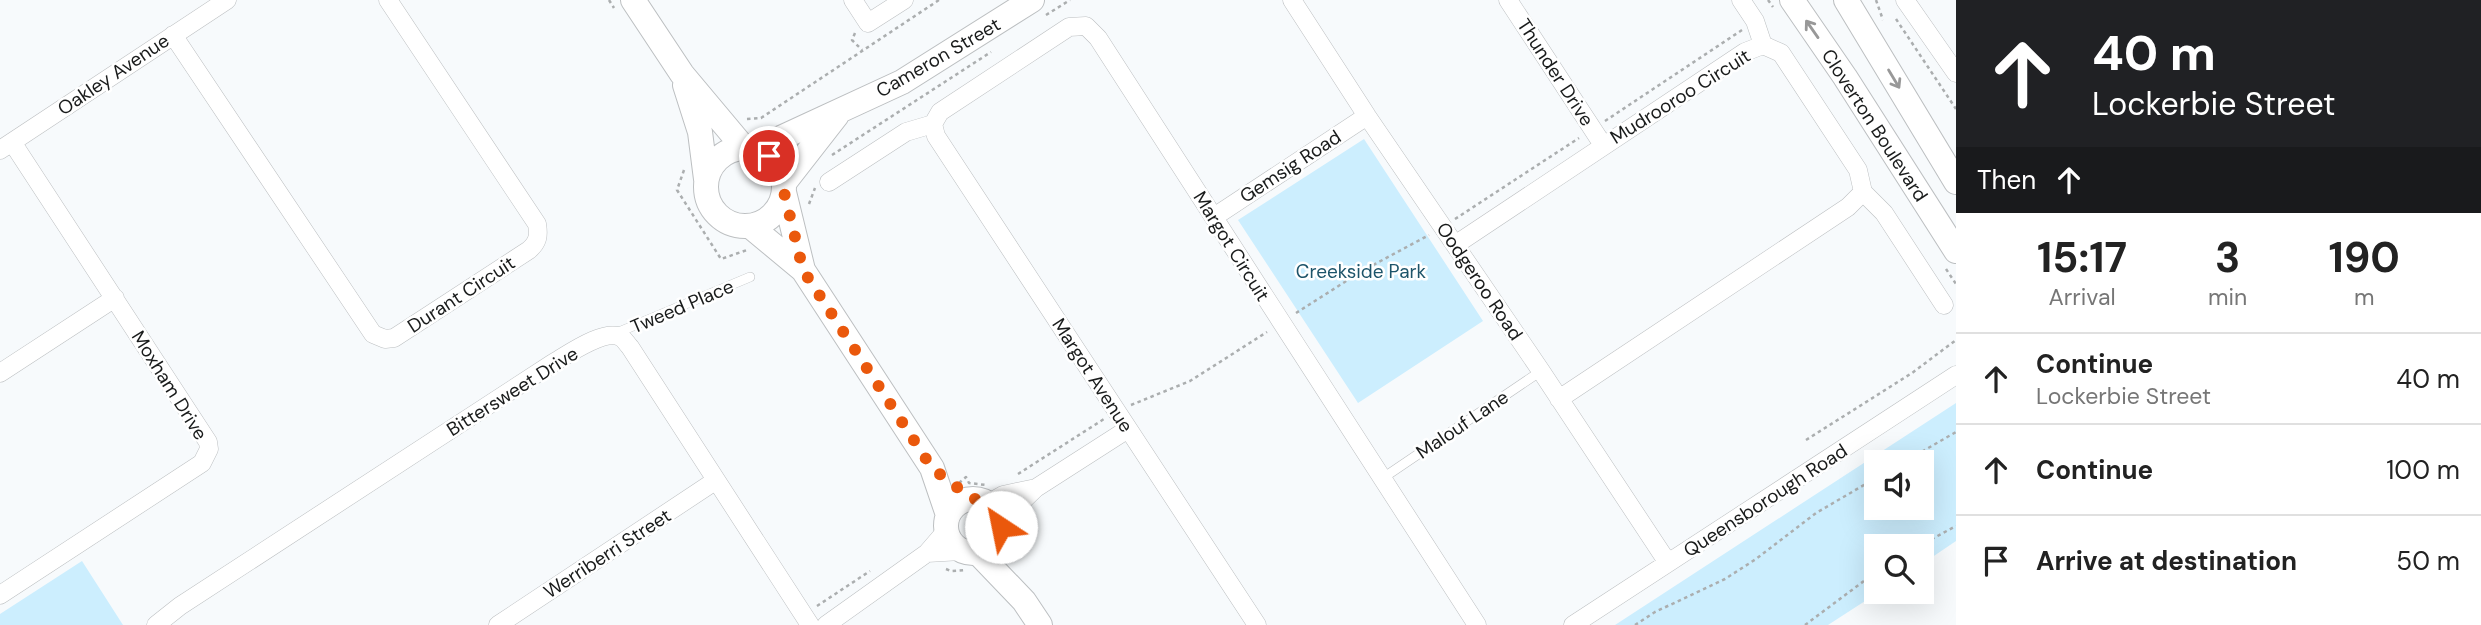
<!DOCTYPE html>
<html lang="en">
<head>
<meta charset="utf-8">
<style>
  body { margin:0; font-family:"DM Sans",sans-serif; background:#f2f2f2; color:#222; height:100vh; display:flex; flex-direction:column; font-size:26px; white-space:nowrap }
  * { box-sizing:border-box; margin:0 }
  p { font-size:23px; color:#767676 }
  .icon { flex:none; width:38px; height:38px; fill:none; stroke:currentColor; stroke-width:2; stroke-linecap:round; stroke-linejoin:round }
  .map { position:relative; flex:1; overflow:hidden }
  .side { display:flex; flex-direction:column; background:#fff; width:525px }
  .side>* { flex:none }
  .banner { background:#202124; color:#fff; overflow:hidden }
  .controls { position:absolute; left:1864px; top:450px; display:grid; gap:14px }
  .controls a { display:grid; place-items:center; width:70px; height:70px; border-radius:0px; background:#fff; box-shadow:0 7px 28px #0002; font-size:35px }
  .pin { position:absolute; display:grid; place-items:center; width:60px; height:60px; color:#fff; margin:-30px; border:4px solid #fff; border-radius:50%; box-shadow:0 2px 7px #0007 }
  .me { position:absolute; width:77px; margin:-38px; rotate:326deg; stroke-linejoin:round; filter:drop-shadow(0 0 5px #0008) }
  .turn { display:flex; align-items:center; gap:24px; height:147px; padding:0 21px; font-size:32px }
  .turn .icon { width:91px; height:91px; stroke-width:2.5 }
  .turn b { display:block; font-size:49px; line-height:60px }
  .then { display:flex; align-items:center; height:66px; padding:0 21px; background:#0003; gap:14px; font-size:26px }
  .eta { display:flex; justify-content:space-evenly; align-items:center; height:119px; text-align:center }
  .eta b { font-size:42px; font-weight:700; line-height:49px }
  ul { padding:0; list-style:none }
  li { display:flex; align-items:center; gap:21px; height:91px; padding:0 21px; border-top:2px solid #e0e0e0 }
  li div { flex:1 }
  li b { display:block; font-size:26px }
  li em { font-style:normal }
  main { display:flex; flex:1; min-height:0 }
  .map>svg:first-child { display:block }
  .green { fill:#cceefe; fill-rule:evenodd }
  .lines { fill:none; stroke-linecap:round; stroke-linejoin:round }
  .lane-casing { stroke:#bcbfc1; stroke-width:10 }
  .street-casing { stroke:#bcbfc1; stroke-width:19 }
  .secondary-casing { stroke:#bcbfc1; stroke-width:26 }
  .path { stroke:#abaeaf; stroke-width:2.5; stroke-dasharray:3.5 3.5; stroke-linecap:butt }
  .lane { stroke:#fff; stroke-width:9 }
  .street { stroke:#fff; stroke-width:18 }
  .secondary { stroke:#fff; stroke-width:24 }
  .oneway { stroke:#989898 }
  .route { stroke:#ea580c; stroke-width:12; stroke-dasharray:0 21.6 }
  .labels { text-anchor:middle; stroke-width:5; stroke-linejoin:round; paint-order:stroke }
  .street-label { font-size:19px; fill:#191b1b; stroke:#fff }
  .park-label { font-size:19px; fill:#1d546a; stroke:#fff }
</style>
</head>
<body>
<main>
<div class="map">
<svg width="1956" height="625" viewBox="0 0 1956 625">
  <rect width="100%" height="100%" fill="#f7fafc"/>
  <!-- green -->
  <path class="green" d="M1364,139l119,182 -125,82 -120,-183z
    M1956,403v138l-34,23v-18h-46v46h3l-51,33h-213zM1922,462v46h-46v-46z
    M82,561l41,64h-123v-11z"/>
  <g class="lines">
    <defs>
      <path id="lane" d="M614,334l136,-57
        M1383,478l158,-107"/>
      <path id="street" d="M853,0l15,23 36,-23
        M1292,0l75,116 174,255 127,192
        M1508,0l95,145
        M1741,0l14,21 8,24
        M1905,0l51,73
        M173,35l200,299 12,5 9,-1 135,-88c9,-8 10,-14 8,-26l-149,-224
        M933,124l7,-12 129,-85 17,-1 12,12 379,587
        M933,124l3,12 321,489
        M0,150l227,-150
        M829,182l77,-50 27,-8
        M1863,192l21,21 60,92
        M1214,217l153,-101
        M1455,245l290,-193 18,-7 18,8 77,117 5,22 -15,15 -289,192
        M0,373l115,-75
        M989,503l14,-8 33,-7
        M1000,518l14,-9 22,-21 92,-59
        M927,553l34,-2
        M0,595l202,-132 7,-14 -1,-7 -196,-300
        M156,625l24,-19 373,-243c14,-8 53,-36 69,-25 3,2 5,6 8,9l180,278
        M498,625l217,-144
        M826,625l101,-72 19,-22
        M1573,625l383,-250"/>
      <path id="secondary" d="M633,0l49,74 62,74
        M1792,0l53,77 111,174
        M1846,0l110,182
        M685,85l15,47 6,47
        M706 187a39 39 0 1 1 78 0a39 39 0 1 1-78 0Z
        M757,149l145,-67 130,-82
        M784,183l53,-68
        M784,192l19,78
        M750,226l53,44 129,198 16,47
        M946 526a27 27 0 1 1 54 0a27 27 0 1 1-54 0Z
        M978,553l46,48 16,24"/>
    </defs>
    <!-- lane casing -->
    <use href="#lane" class="lane-casing"/>
    <!-- street casing -->
    <use href="#street" class="street-casing"/>
    <!-- secondary casing -->
    <use href="#secondary" class="secondary-casing"/>
    <!-- path -->
    <path class="path" d="M609,0l5,8
      M1768,0l5,7
      M1876,0l7,20
      M1046,15l24,-15
      M1896,19l60,90
      M855,33l-3,7 10,10
      M747,119l14,-1 178,-118
      M1605,121l137,-91
      M832,155l159,-103
      M684,170l-7,20 44,69 26,-9
      M809,204l6,-16
      M1455,219l124,-81
      M1946,269l10,15
      M1296,313l66,-42 67,-36
      M1131,405l59,-24 77,-49
      M1806,440l106,-67 44,-33
      M1904,462l52,-30
      M1018,474l86,-55
      M959,483l7,-6 3,6 17,2
      M1919,546l37,-20
      M946,569l5,2 15,-1
      M817,606l53,-35
      M1635,625l20,-13 70,-33 31,-20 60,-46 60,-35
      M1805,625l71,-53"/>
    <!-- lane -->
    <use href="#lane" class="lane"/>
    <!-- street -->
    <use href="#street" class="street"/>
    <!-- secondary -->
    <use href="#secondary" class="secondary"/>
  </g>
  <!-- one-way arrows -->
  <defs><path id="oneway-shaft" d="M-6 0H5M1.5-3L5.5 0L1.5 3" fill="none" stroke-width="1.6" stroke-linecap="round" stroke-linejoin="round" transform="scale(1.75)"/></defs>
  <g class="oneway">
    <use href="#oneway-shaft" transform="translate(1812 29) rotate(-125)"/>
    <use href="#oneway-shaft" transform="translate(1894 79) rotate(59)"/>
  </g>
  <g class="lines">
    <!-- route -->
    <path class="route" d="M769,156l9,10 5,12 1,14 19,78 129,198 39,30 18,5 6,7 6,17"/>
  </g>
  <g class="labels">
    <!-- street labels -->
    <g class="street-label">
      <text transform="translate(938 57) rotate(-30)" y="7">Cameron Street</text>
      <text transform="translate(1556 72) rotate(57)" y="7">Thunder Drive</text>
      <text transform="translate(113 74) rotate(-34)" y="7">Oakley Avenue</text>
      <text transform="translate(1680 96) rotate(-32)" y="7">Mudrooroo Circuit</text>
      <text transform="translate(1875 125) rotate(57)" y="7">Cloverton Boulevard</text>
      <text transform="translate(1290 166) rotate(-33)" y="7">Gemsig Road</text>
      <text transform="translate(1232 246) rotate(58)" y="7">Margot Circuit</text>
      <text transform="translate(1480 281) rotate(56)" y="7">Oodgeroo Road</text>
      <text transform="translate(461 294) rotate(-33)" y="7">Durant Circuit</text>
      <text transform="translate(682 306) rotate(-23)" y="7">Tweed Place</text>
      <text transform="translate(1093 375) rotate(57)" y="7">Margot Avenue</text>
      <text transform="translate(170 385) rotate(58)" y="7">Moxham Drive</text>
      <text transform="translate(512 391) rotate(-32)" y="7">Bittersweet Drive</text>
      <text transform="translate(1462 424) rotate(-34)" y="7">Malouf Lane</text>
      <text transform="translate(1765 500) rotate(-33)" y="7">Queensborough Road</text>
      <text transform="translate(607 553) rotate(-33)" y="7">Werriberri Street</text>
    </g>
    <!-- park labels -->
    <g class="park-label">
      <text x="1361" y="278">Creekside Park</text>
    </g>
  </g>
</svg>
<div class="controls">
<a><svg class="icon" aria-label="sound" viewBox="0 0 24 24"><path d="M4 9h4l5-4v14l-5-4H4zM17 9q2 3 0 6"/></svg></a>
<a><svg class="icon" aria-label="search" viewBox="0 0 24 24"><circle cx="10" cy="10" r="6"/><path d="M15 15l6 6"/></svg></a>
</div>
<div class="pin" style="left:769px;top:156px;background:#d93025"><svg class="icon" aria-label="arrive" viewBox="0 0 24 24"><path d="M6 21V4h12l-3 4 3 4H6"/></svg></div>
<svg class="me" style="left:1001px;top:527px" viewBox="-20 -20 40 40"><circle r="19" fill="#fff"/><path d="M0-13L10 11 0 6-10 11z" fill="#ea580c"/></svg>
</div>
<section class="side">
<div class="banner">
<div class="turn"><svg class="icon" aria-label="ahead" viewBox="0 0 24 24"><path d="M12 20V5M6 11l6-6 6 6"/></svg><div><b>40 m</b>Lockerbie Street</div></div>
<div class="then">Then<svg class="icon" aria-label="ahead" viewBox="0 0 24 24"><path d="M12 20V5M6 11l6-6 6 6"/></svg></div>
</div>
<div class="eta">
<div><b>15:17</b><p>Arrival</p></div>
<div><b>3</b><p>min</p></div>
<div><b>190</b><p>m</p></div>
</div>
<ul>
<li><svg class="icon" aria-label="ahead" viewBox="0 0 24 24"><path d="M12 20V5M6 11l6-6 6 6"/></svg><div><b>Continue</b><p>Lockerbie Street</p></div><em>40 m</em></li>
<li><svg class="icon" aria-label="ahead" viewBox="0 0 24 24"><path d="M12 20V5M6 11l6-6 6 6"/></svg><div><b>Continue</b></div><em>100 m</em></li>
<li><svg class="icon" aria-label="arrive" viewBox="0 0 24 24"><path d="M6 21V4h12l-3 4 3 4H6"/></svg><div><b>Arrive at destination</b></div><em>50 m</em></li>
</ul>
</section>
</main>
</body>
</html>
